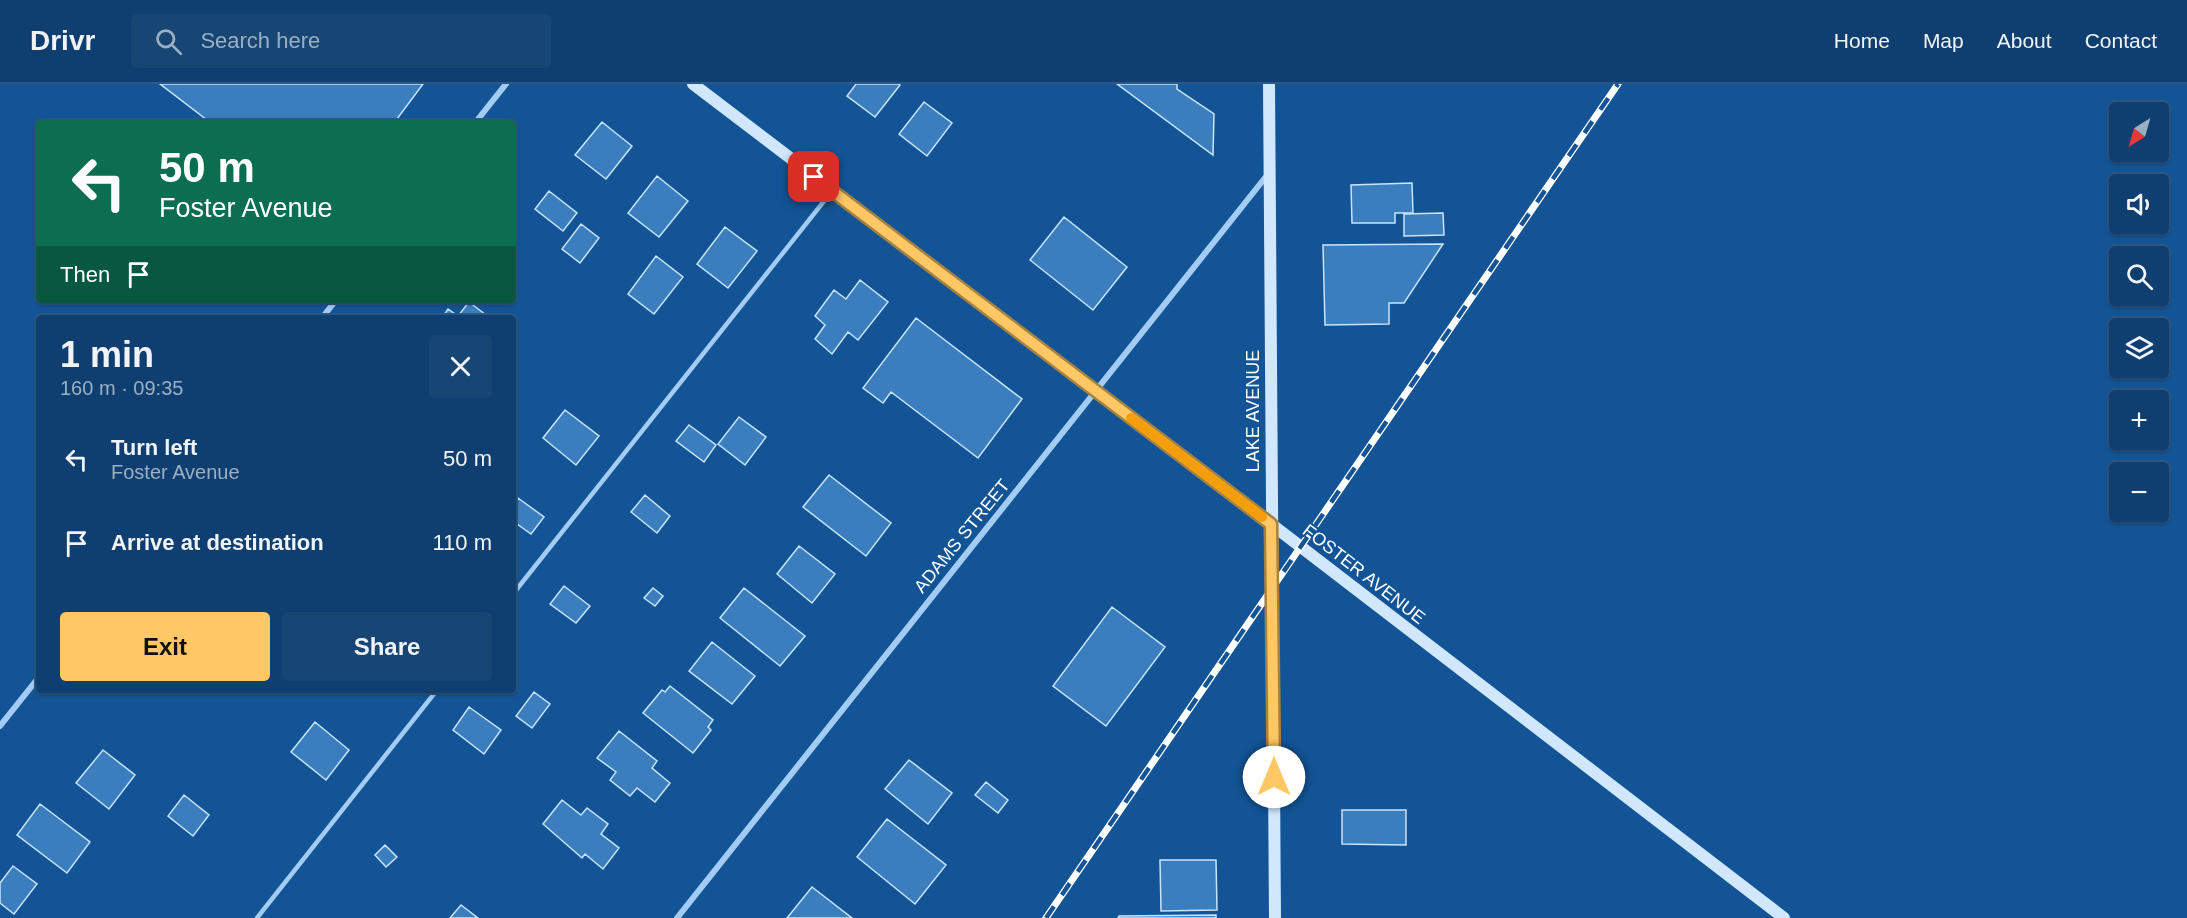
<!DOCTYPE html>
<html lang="en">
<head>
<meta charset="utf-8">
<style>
  body { margin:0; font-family:Arial,sans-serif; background:#174675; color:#f1f3f6; height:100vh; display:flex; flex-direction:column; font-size:22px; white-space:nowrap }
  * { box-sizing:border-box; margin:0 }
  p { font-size:20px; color:#9bafc3 }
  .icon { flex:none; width:33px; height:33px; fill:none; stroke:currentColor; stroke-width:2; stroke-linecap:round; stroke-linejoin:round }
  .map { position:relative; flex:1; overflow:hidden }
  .sheet { position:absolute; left:36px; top:231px; width:480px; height:378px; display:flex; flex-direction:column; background:#0e3f70; border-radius:6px; box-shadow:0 2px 4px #0004,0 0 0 2px #2e5883 }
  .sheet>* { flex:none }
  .guide { position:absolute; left:36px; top:36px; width:480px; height:183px; border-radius:6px; box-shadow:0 2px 4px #0004,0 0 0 2px #2e5883; background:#0b6e4f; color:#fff; overflow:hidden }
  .needle { width:39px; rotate:217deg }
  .fabs { position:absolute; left:2109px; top:18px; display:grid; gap:12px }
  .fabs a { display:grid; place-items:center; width:60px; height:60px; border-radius:6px; background:#0e3f70; box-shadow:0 2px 4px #0004,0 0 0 2px #2e5883; font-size:30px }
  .pin { position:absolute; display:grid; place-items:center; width:51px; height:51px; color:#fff; margin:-26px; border-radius:12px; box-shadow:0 3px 9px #0006 }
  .me { position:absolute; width:66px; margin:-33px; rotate:0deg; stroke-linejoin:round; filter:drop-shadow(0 0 4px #0008) }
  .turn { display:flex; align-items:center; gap:21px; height:126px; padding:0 24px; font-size:27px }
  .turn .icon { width:78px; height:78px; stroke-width:2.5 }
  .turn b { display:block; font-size:42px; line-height:51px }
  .then { display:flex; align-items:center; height:57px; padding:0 24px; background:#0003; gap:12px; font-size:22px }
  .round { display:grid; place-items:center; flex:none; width:63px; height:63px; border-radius:6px; background:#174675 }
  .summary { display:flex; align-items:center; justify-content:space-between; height:102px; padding:0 24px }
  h1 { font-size:36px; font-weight:700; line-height:45px }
  .cta { display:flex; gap:12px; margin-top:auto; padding:12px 24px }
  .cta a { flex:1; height:69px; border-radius:6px; background:#ffc864; color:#111; font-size:24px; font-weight:700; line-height:69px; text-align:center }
  .cta a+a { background:#174675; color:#f1f3f6 }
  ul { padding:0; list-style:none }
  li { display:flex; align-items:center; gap:18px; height:84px; padding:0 24px }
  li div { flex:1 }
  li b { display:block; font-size:22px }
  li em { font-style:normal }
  header { display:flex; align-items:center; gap:36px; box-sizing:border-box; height:84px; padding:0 30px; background:#0e3f70; border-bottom:2px solid #2e5883 }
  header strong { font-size:28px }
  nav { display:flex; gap:33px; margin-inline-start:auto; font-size:21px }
  .search { width:420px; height:54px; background:#174675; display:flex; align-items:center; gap:15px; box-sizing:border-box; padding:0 21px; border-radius:6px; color:#9bafc3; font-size:22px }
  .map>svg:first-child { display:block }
  .building { fill:#3b7ebe; stroke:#c9e4fd; stroke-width:1.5 }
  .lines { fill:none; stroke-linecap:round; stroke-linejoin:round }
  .lane { stroke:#a2ccf3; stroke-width:4.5 }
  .street { stroke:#a2ccf3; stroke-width:6 }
  .secondary { stroke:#d1e7fd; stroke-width:12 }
  .rail-casing { stroke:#fff; stroke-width:7 }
  .rail { stroke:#125496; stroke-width:4.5; stroke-dasharray:14; stroke-linecap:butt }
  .route-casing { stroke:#a68241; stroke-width:15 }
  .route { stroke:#ffc864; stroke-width:10 }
  .slow { stroke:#f59e0b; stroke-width:10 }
  .labels { text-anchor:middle; stroke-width:4.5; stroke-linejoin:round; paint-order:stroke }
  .street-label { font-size:18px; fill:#fff; stroke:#125496 }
</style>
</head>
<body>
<header>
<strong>Drivr</strong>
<div class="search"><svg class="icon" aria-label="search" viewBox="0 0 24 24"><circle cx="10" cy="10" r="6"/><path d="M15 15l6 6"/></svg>Search here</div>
<nav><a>Home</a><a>Map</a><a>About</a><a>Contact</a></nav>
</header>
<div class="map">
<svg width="2187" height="834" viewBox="0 0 2187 834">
  <rect width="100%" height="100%" fill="#125496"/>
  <!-- building -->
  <path class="building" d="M160,0h263l-29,39h-183z
    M856,0h43l1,1 -25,32 -28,-21z
    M1117,0h60v5l37,25 -1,41z
    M924,18l28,21 -25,33 -28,-22z
    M602,38l30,24 -26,33 -31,-24z
    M657,92l31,25 -29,36 -31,-24z
    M1412,99l1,30h-18v10h-43l-1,-38z
    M549,107l28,22 -14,18 -28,-22z
    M1443,129l1,22 -40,1v-22z
    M1064,133l63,50 -34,43 -63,-50z
    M581,140l18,14 -19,25 -18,-14z
    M725,143l32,24 -29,37 -31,-24z
    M1443,160l-39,59h-15v21l-64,1 -2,-80z
    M656,172l27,21 -29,37 -26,-20z
    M860,196l28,22 -30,38 -10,-8 -16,22 -17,-15 10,-14 -10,-9 19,-26 12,9z
    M469,218l21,16h-48l6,-9 10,7z
    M916,234l106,81 -44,59 -87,-66 -8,11 -20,-15z
    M565,326l34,26 -23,29 -33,-27z
    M739,333l27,20 -21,28 -27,-21z
    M689,341l27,20 -12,17 -28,-21z
    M829,391l62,48 -25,33 -63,-49z
    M645,411l25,21 -13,17 -26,-21z
    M518,414l26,19 -13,17 -18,-13v-16z
    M799,462l36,28 -23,29 -35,-29z
    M564,502l26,20 -14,17 -26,-19z
    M653,504l10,8 -8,10 -11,-8z
    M744,504l61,48 -25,30 -60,-48z
    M1112,523l53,40 -59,79 -53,-40z
    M712,558l43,34 -23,28 -43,-33z
    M670,602l43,34 -5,7 3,3 -18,23 -50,-40 19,-23 3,2z
    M534,608l16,12 -18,24 -16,-12z
    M469,623l32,23 -17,24 -31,-24z
    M315,638l34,28 -23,30 -35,-28z
    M619,647l38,30 -5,7 18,15 -15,19 -18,-14 -7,8 -20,-16 6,-8 -19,-14z
    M103,666l32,25 -26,34 -33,-26z
    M909,676l43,33 -24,31 -43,-35z
    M986,698l22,18 -10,13 -23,-18z
    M184,711l25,20 -16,21 -25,-20z
    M562,716l19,15 6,-7 21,16 -7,10 18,14 -16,21 -18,-15 -3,4 -39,-34z
    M40,720l50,38 -23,31 -50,-38z
    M1342,726h64v35l-64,-1z
    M887,735l59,46 -31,39 -58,-47z
    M385,761l12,12 -11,10 -11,-12z
    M1160,776h56l1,50 -56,1z
    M13,782l24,18 -23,30 -14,-11v-20z
    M812,803l40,31h-65z
    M461,821l17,13h-28z
    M1216,831v3h-98l1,-2z"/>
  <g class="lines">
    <!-- lane -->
    <path class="lane" d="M513,510l319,-403
      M257,834l180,-228"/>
    <!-- street -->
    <path class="street" d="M475,39l31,-39
      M322,234l14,-18
      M0,642l39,-49
      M677,834l591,-744"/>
    <!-- secondary -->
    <path class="secondary" d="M693,0l530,403 561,431
      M1269,0l6,834"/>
    <defs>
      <path id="rail" d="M1046,834l572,-834"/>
    </defs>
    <!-- rail casing -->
    <use href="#rail" class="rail-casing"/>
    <!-- rail -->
    <use href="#rail" class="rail"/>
  </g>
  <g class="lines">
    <defs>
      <path id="route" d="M814,93l457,347 3,253"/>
    </defs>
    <!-- route casing -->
    <use href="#route" class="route-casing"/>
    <!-- route -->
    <use href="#route" class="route"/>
    <!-- slow -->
    <path class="slow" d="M1131,334l131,99"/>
  </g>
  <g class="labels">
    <!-- street labels -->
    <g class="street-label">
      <text transform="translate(1253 327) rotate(-90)" y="6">LAKE AVENUE</text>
      <text transform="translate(962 452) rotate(-51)" y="6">ADAMS STREET</text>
      <text transform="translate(1364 490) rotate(38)" y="6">FOSTER AVENUE</text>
    </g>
  </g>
</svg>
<div class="fabs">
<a><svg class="needle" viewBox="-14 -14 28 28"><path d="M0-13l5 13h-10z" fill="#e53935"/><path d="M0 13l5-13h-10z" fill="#9bafc3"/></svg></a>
<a><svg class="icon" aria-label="sound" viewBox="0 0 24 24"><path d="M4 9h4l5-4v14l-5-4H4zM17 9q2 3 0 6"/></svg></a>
<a><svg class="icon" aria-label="search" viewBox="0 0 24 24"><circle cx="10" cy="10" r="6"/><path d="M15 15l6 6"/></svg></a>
<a><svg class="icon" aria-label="layers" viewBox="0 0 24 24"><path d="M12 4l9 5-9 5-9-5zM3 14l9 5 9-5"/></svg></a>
<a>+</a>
<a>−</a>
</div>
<div class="pin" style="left:814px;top:93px;background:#d93025"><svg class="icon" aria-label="arrive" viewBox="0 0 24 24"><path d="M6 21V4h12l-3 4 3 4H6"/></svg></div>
<svg class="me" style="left:1274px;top:693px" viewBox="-20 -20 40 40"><circle r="19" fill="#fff"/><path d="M0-13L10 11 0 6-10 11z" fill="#ffc864"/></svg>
<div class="guide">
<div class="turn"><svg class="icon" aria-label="left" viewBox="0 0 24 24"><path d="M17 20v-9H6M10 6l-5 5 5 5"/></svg><div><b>50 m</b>Foster Avenue</div></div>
<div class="then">Then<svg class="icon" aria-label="arrive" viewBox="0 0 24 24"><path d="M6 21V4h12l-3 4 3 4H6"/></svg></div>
</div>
<section class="sheet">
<div class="summary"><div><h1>1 min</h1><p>160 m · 09:35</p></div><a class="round"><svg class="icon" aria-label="close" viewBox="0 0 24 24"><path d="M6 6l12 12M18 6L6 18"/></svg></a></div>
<ul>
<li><svg class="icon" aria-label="left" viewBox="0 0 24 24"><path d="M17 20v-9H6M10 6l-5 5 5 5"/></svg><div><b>Turn left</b><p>Foster Avenue</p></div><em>50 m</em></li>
<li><svg class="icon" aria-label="arrive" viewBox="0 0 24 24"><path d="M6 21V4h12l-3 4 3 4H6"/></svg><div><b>Arrive at destination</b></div><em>110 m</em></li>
</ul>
<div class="cta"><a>Exit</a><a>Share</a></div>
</section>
</div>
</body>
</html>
